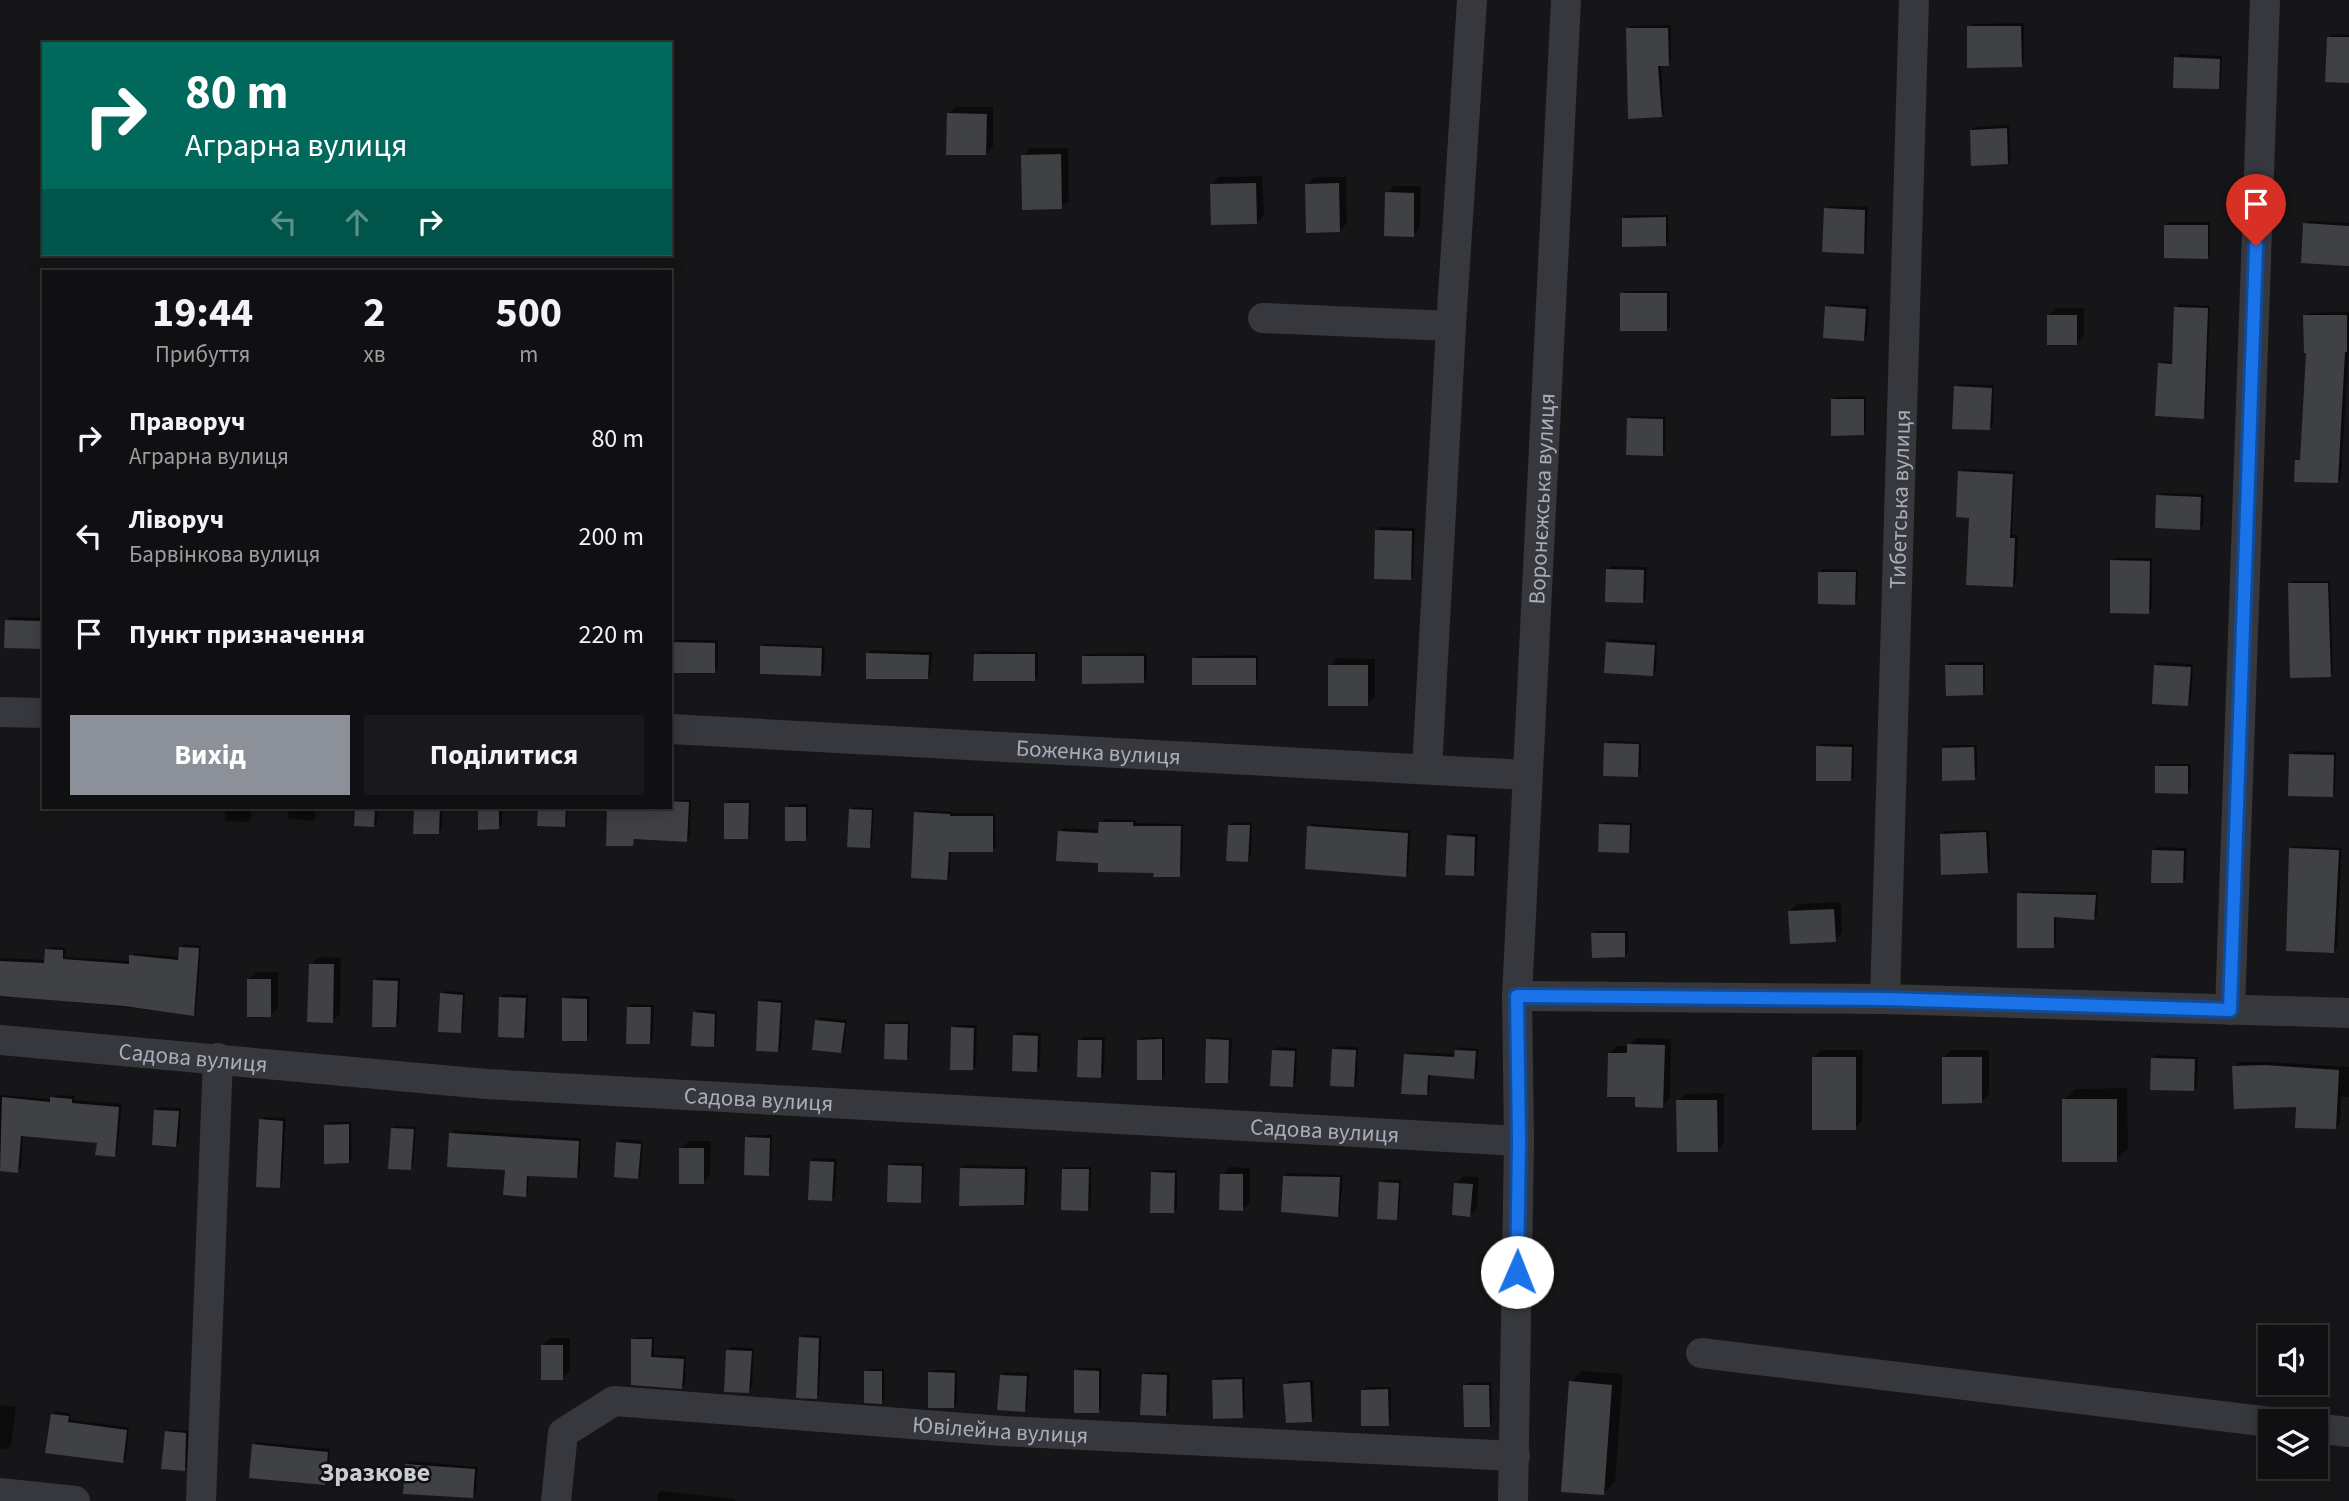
<!DOCTYPE html>
<html lang="uk">
<head>
<meta charset="utf-8">
<style>
  body { margin:0; font-family:"Source Sans 3",sans-serif; background:#19191b; color:#f1f3f6; height:100vh; display:flex; flex-direction:column; font-size:26px; white-space:nowrap }
  * { box-sizing:border-box; margin:0 }
  p { font-size:23px; color:#9c9d9f }
  .icon { flex:none; width:38px; height:38px; fill:none; stroke:currentColor; stroke-width:2; stroke-linecap:round; stroke-linejoin:round }
  .map { position:relative; flex:1; overflow:hidden }
  .panel { position:absolute; left:42px; top:270px; width:630px; height:539px; display:flex; flex-direction:column; background:#101012; border-radius:0px; box-shadow:0 4px 18px #0003,0 0 0 2px #303032 }
  .panel>* { flex:none }
  .top-card { position:absolute; left:42px; top:42px; width:630px; height:214px; border-radius:0px; box-shadow:0 4px 18px #0003,0 0 0 2px #303032; background:#00695c; color:#fff; overflow:hidden }
  .buttons { position:absolute; left:2258px; top:1325px; display:grid; gap:14px }
  .buttons a { display:grid; place-items:center; width:70px; height:70px; border-radius:0px; background:#101012; box-shadow:0 4px 18px #0003,0 0 0 2px #303032; font-size:35px }
  .pin { position:absolute; display:grid; place-items:center; width:60px; height:60px; color:#fff; margin:-72px -30px; border-radius:50% 50% 50% 0; rotate:-45deg; box-shadow:0 0 7px #0007 }
  .pin .icon { rotate:45deg }
  .me { position:absolute; width:77px; margin:-38px; rotate:1deg; stroke-linejoin:round; filter:drop-shadow(0 0 5px #0008) }
  .turn { display:flex; align-items:center; gap:24px; height:147px; padding:0 28px; font-size:32px }
  .turn .icon { width:91px; height:91px; stroke-width:2.5 }
  .turn b { display:block; font-size:49px; line-height:60px }
  .lanes { display:flex; align-items:center; height:66px; padding:0 28px; background:#0003; justify-content:center; gap:35px; direction:ltr }
  .lanes .off { opacity:.35 }
  .eta { display:flex; justify-content:space-evenly; align-items:center; height:119px; text-align:center }
  .eta b { font-size:42px; font-weight:700; line-height:49px }
  .action { display:flex; gap:14px; margin-top:auto; padding:14px 28px }
  .action a { flex:1; height:80px; border-radius:0px; background:#8c9099; color:#fff; font-size:28px; font-weight:700; line-height:80px; text-align:center }
  .action a+a { background:#19191b; color:#f1f3f6 }
  ul { padding:0; list-style:none }
  li { display:flex; align-items:center; gap:21px; height:98px; padding:0 28px }
  li div { flex:1 }
  li b { display:block; font-size:26px }
  li em { font-style:normal }
  .map>svg:first-child { display:block }
  .shadow { fill:#0007 }
  .building { fill:#404145 }
  .lines { fill:none; stroke-linecap:round; stroke-linejoin:round }
  .minor { stroke:#37383d; stroke-width:30 }
  .route-casing { stroke:#114b97; stroke-width:18 }
  .route { stroke:#1a73e8; stroke-width:12 }
  .labels { text-anchor:middle; stroke-width:5; stroke-linejoin:round; paint-order:stroke }
  .street-label { font-size:23px; fill:#a8adb8; stroke:#111113 }
  .quarter-label { font-size:26px; font-weight:bold; fill:#c9ccd4; stroke:#111113 }
</style>
</head>
<body>
<div class="map">
<svg width="2349" height="1501" viewBox="0 0 2349 1501">
  <rect width="100%" height="100%" fill="#161618"/>
  <!-- shadow -->
  <path class="shadow" d="M2024,23v39l-3,3 -53,-38 4,-3z
    M1671,25v36l-3,3 -7,1 3,48 -3,3 -33,-87 3,-3z
    M2332,34l17,1v46l-21,-43z
    M2179,54l43,2 -1,28 -3,4 -42,-30z
    M956,107h37v39l-7,8 -38,-40z
    M2009,125l2,34 -3,4 -37,-33 4,-3z
    M1030,148h38l1,52 -8,7 -38,-51z
    M1262,176l2,39 -8,8 -45,-38 8,-8z
    M1314,177h32l1,46 -7,8 -34,-46z
    M1394,186h27l-1,42 -7,7 -27,-42z
    M1829,206l39,1 -2,42 -3,3 -37,-43z
    M1627,215h41l1,26 -4,4 -42,-27z
    M2308,221l41,2v41l-44,-40z
    M2169,222h41v32l-3,3 -42,-32z
    M1625,291h45v35l-4,4 -44,-36z
    M1830,304l39,2 -2,30 -4,3 -37,-32z
    M2179,304l31,2 -4,108 -3,3 -44,-53 3,-3 12,1 2,-54z
    M2056,308h28v28l-7,7 -29,-27z
    M2349,312v36l-8,130 -4,4 -40,-21 5,-3 6,-107 -3,-35 3,-3z
    M1959,384l35,1 -1,40 -4,4 -34,-42z
    M1866,396v34l-3,4 -31,-34 4,-3z
    M1632,416l34,1 -1,34 -3,3 -34,-35z
    M1963,469l52,2 -3,64h6l-2,47 -3,3 -42,-69 -11,-44z
    M2161,493l43,1 -1,31 -4,3 -41,-32z
    M1380,527l35,1 -2,47 -3,3 -33,-47z
    M2115,558h37v51l-4,3 -36,-51z
    M1611,566l36,1 -1,31 -4,3 -34,-31z
    M1823,569l35,1 -1,30 -3,3 -34,-31z
    M2293,581h37l3,91 -3,3 -40,-91z
    M10,617l34,1v29l-37,-26z
    M1611,639l46,3 -1,29 -4,3 -45,-31z
    M670,640h48v28l-3,3h-45z
    M765,644l60,2 -1,25 -3,3 -59,-27z
    M871,650l61,2 -1,22 -3,3 -60,-23z
    M979,651l59,1v24l-3,4 -60,-26z
    M1147,653v25l-3,3 -61,-24 4,-3z
    M1258,655v25l-3,3 -61,-24 3,-3z
    M1337,658l38,1v38l-8,7 -37,-38z
    M1950,662h35v28l-3,4 -35,-28z
    M2159,662l34,2 -2,37 -3,4 -32,-40z
    M1609,741l32,1v30l-4,3 -31,-31z
    M1821,744h33v32l-3,4 -33,-33z
    M1947,745h30v30l-3,4 -31,-31z
    M2294,751l42,1 -1,40 -3,3 -41,-40z
    M2160,764h31v25l-3,3 -31,-25z
    M670,800h21l-1,37 -3,3 -51,-2 -3,6h-25l1,-37h61z
    M729,800h22l-1,34 -3,4 -21,-35z
    M790,804h18v32l-3,3 -18,-32z
    M226,807h26l-1,11 -3,4 -23,-1z
    M289,807h27l-1,11 -3,3 -24,-3z
    M357,807h20v15l-4,3h-17z
    M416,807h26v22l-4,4 -23,-1z
    M480,807h22v17l-4,3 -18,1z
    M539,807h29l-1,15 -3,3 -25,-1z
    M854,807l20,1 -2,35 -3,3 -18,-36z
    M919,810l34,2v1h42l1,34 -4,3h-41l-1,25 -4,3 -30,-65z
    M1104,819l32,1v3l47,1 -1,48 -3,3 -79,-13 -40,-31 3,-3 37,2v-7z
    M1233,822l19,1 -1,34 -4,3 -18,-35z
    M1604,822l28,1 -1,24 -3,4 -27,-26z
    M1312,824l99,7 -3,41 -3,3 -96,-48z
    M1989,830l1,38 -3,3 -45,-36 3,-4z
    M1452,833l26,1 -2,37 -3,3 -25,-38z
    M2294,846l48,2 -5,100 -3,3 -43,-102z
    M2157,847l30,1 -1,30 -3,4 -29,-32z
    M2022,891l76,1 -1,23 -3,3 -38,-2v27l-3,3 -34,-52z
    M1841,902l1,31 -7,7 -45,-29 7,-7z
    M1596,931h32v21l-3,4 -32,-22z
    M184,944l17,2 -5,64 -3,4 -179,-18 -2,2 -12,-1v-39l46,2 1,-10 3,-3 16,1 -1,9 66,4 3,-8 46,4 1,-9z
    M318,957l23,1 -1,56 -8,7 -21,-56z
    M256,972h22v36l-8,7 -21,-36z
    M378,977l22,1 -1,44 -3,4 -21,-46z
    M445,991l20,1 -2,36 -3,3 -18,-37z
    M504,994l24,1 -1,38 -3,3 -23,-38z
    M567,996h23l-1,40 -3,3 -22,-40z
    M763,999l20,1 -2,47 -3,4 -18,-49z
    M632,1004l22,1 -1,34 -3,4 -22,-36z
    M698,1010l19,1 -1,31 -3,3 -19,-32z
    M820,1017l27,3 -3,28 -3,4 -24,-32z
    M890,1021l20,1 -1,33 -3,4 -19,-34z
    M956,1025h21l-1,40 -4,4 -19,-41z
    M1018,1032l23,1 -1,34 -4,3 -21,-35z
    M1083,1037h22l-1,36 -3,3 -21,-36z
    M1142,1037h23v38l-3,3 -23,-38z
    M1211,1037l21,1 -2,40 -3,3 -19,-41z
    M1636,1038l35,1 -1,59 -8,8 -25,-10 -27,-43 7,-7h12z
    M1337,1046l21,1 -1,35 -4,3 -20,-35z
    M1277,1047l20,1 -1,34 -4,3 -19,-34z
    M1460,1047l19,2 -2,25 -4,3 -43,-3 -1,16 -3,3 -21,-38 3,-3 48,2z
    M1821,1050h42l-1,71 -7,7 -41,-71z
    M1951,1050h38v44l-8,8 -37,-44z
    M2156,1055l42,2 -1,29 -4,3 -40,-30z
    M2239,1062h30l80,5v30h-8l-1,26 -4,4 -38,-22 -64,-38z
    M2127,1088l1,60 -12,12 -52,-60 11,-11z
    M1724,1093v50l-7,8 -39,-50 8,-7z
    M0,1095l52,4 3,-4 20,1 -1,4 48,4 -5,48 -3,3 -16,-14 -75,-6 -2,33 -4,3 -17,-1z
    M159,1107l22,1 -2,34 -3,3 -20,-35z
    M264,1117l22,1 -4,65 -3,3 -18,-66z
    M329,1122h22l1,36 -4,4 -22,-37z
    M395,1126l21,1 -3,38 -3,3 -18,-39z
    M454,1130l127,8 -1,35 -4,3 -47,-2 -1,18 -3,3 -18,-26 -56,-35z
    M750,1135h22l-1,36 -3,3 -21,-36z
    M621,1139l22,2 -2,33 -3,3 -20,-34z
    M689,1141h22l-1,34 -7,7 -22,-34z
    M815,1158l22,1 -2,37 -3,3 -21,-38z
    M893,1163h31l-1,35 -3,3 -30,-35z
    M965,1165l63,2 -1,33 -3,4 -62,-36z
    M1067,1167h24v39l-3,3 -25,-39z
    M1229,1167l21,1v34l-8,7 -20,-34z
    M1156,1170h21v38l-3,3 -22,-38z
    M1288,1173l55,2 -3,37 -3,3 -52,-38z
    M1464,1176l15,1 -2,31 -7,7 -14,-32z
    M1384,1180h17l-2,35 -3,3 -15,-35z
    M804,1335l18,1 -3,58 -3,3 -15,-59z
    M636,1337h18v18l32,1 -1,28 -3,3 -49,-47z
    M550,1338h20v33l-7,7 -21,-32z
    M731,1347l23,1 -2,40 -3,3 -21,-41z
    M1079,1368h23l-1,40 -3,4 -22,-41z
    M869,1369h15l1,30 -3,3 -17,-30z
    M933,1370h24v33l-3,3 -24,-33z
    M1582,1371l41,3 -8,108 -11,11 -33,-111z
    M1005,1372l24,1 -2,34 -3,3 -23,-34z
    M1146,1372h24l-1,39 -4,3 -22,-39z
    M1217,1377h28v36l-3,3 -28,-36z
    M1313,1380l2,37 -4,3 -26,-35 3,-4z
    M1491,1382l1,40 -3,3 -25,-39 4,-3z
    M1366,1387h25v34l-3,3 -26,-34z
    M0,1405l16,2 -5,38 -3,4 -8,-1z
    M56,1411l15,3 -1,6 59,7 -3,31 -4,3 -69,-46z
    M170,1429l19,2 -2,35 -3,3 -17,-37z
    M257,1442l73,7 -3,31 -3,4 -70,-39z
    M410,1461l68,6 -2,26 -4,3 -65,-32z
    M661,1491l75,8 -1,2h-78l1,-7z"/>
  <!-- building -->
  <path class="building" d="M1967,26h54l1,41 -55,1z
    M1626,28h42l1,38h-11l4,51 -34,2z
    M2327,37h22v46l-24,-1z
    M2174,57l46,2 -1,30 -46,-1z
    M947,113l40,1 -1,41h-40z
    M2007,128l1,36 -37,2 -1,-36z
    M1061,154l1,55 -40,1 -1,-55z
    M1256,183l1,41 -46,1 -1,-41z
    M1339,183l1,49 -34,1 -1,-49z
    M1385,192l29,1v44l-30,-1z
    M1824,208l41,2 -1,44 -42,-2z
    M1666,217v29l-44,1v-29z
    M2303,223l46,3v40l-48,-3z
    M2164,225h44v34l-44,-1z
    M1620,293h47v38h-47z
    M1825,306l41,3 -2,32 -41,-3z
    M2174,307l34,1 -4,111 -49,-3 3,-53 14,1z
    M2047,315h30v30h-30z
    M2303,315h44v37h-2l-7,131 -44,-1 1,-22h5l6,-107h-2z
    M1954,386l38,2 -2,42 -38,-1z
    M1831,399h33v36l-33,1z
    M1627,418l36,1v37l-37,-1z
    M1958,471l55,3 -3,64h5l-2,49 -47,-2 3,-67 -13,-1z
    M2156,495l45,2 -1,33 -45,-2z
    M1375,530l37,1 -1,49 -37,-1z
    M2110,560l40,1 -1,53 -39,-1z
    M1606,569l38,1 -1,33 -38,-1z
    M1818,572h38l-1,33 -37,-1z
    M2288,583h40l3,94 -41,1z
    M5,620l39,1v28l-40,-1z
    M670,642l45,1v30h-45z
    M1606,642l49,3 -2,31 -49,-3z
    M760,646l62,2 -1,28 -61,-2z
    M866,653l63,2 -1,24h-62z
    M974,654h61v27h-62z
    M1082,656h62v27l-62,1z
    M1192,658h64v27h-64z
    M1328,665h40v41h-40z
    M1945,665h38v30l-37,1z
    M2154,665l37,2 -3,39 -36,-2z
    M1604,743l35,1 -1,33 -35,-1z
    M1816,746l36,1 -1,34h-35z
    M1974,747l1,33 -33,1v-33z
    M2289,754l45,1 -1,42 -45,-1z
    M2155,766h33v28l-33,-1z
    M670,801l19,1 -2,40 -53,-3 -1,7h-27l1,-39h63z
    M724,803h25l-1,36h-24z
    M355,807h20l-1,20 -20,-1z
    M414,807h26l-1,27h-26z
    M478,807h21v22l-21,1z
    M538,807h28l-1,20 -28,-1z
    M785,807h21v34h-21z
    M849,809l23,1 -2,38 -23,-1z
    M914,812l36,2v2h43v36h-44l-2,28 -36,-2z
    M1099,822h34v4h48l-1,51h-27l1,-4 -56,-1v-9l-42,-2 2,-30 40,2z
    M1599,824l31,1 -1,28 -31,-1z
    M1228,825h22l-2,37 -22,-1z
    M1307,826l101,7 -2,44 -101,-8z
    M1986,832l2,41 -47,2 -1,-41z
    M1447,835l28,2 -1,39 -29,-1z
    M2289,848l50,2 -5,103 -48,-2z
    M2152,850l32,1 -1,32h-32z
    M2017,893l79,2 -2,25 -40,-3v31h-37z
    M1834,909l2,33 -46,2 -2,-33z
    M1591,933h34v24l-33,1z
    M179,947l20,1 -5,68 -70,-10 -124,-10v-35l44,2 1,-14 18,1v9l66,5v-9l49,5z
    M309,964h25l-1,59 -26,-1z
    M247,979h24v38h-24z
    M373,980l25,1 -2,46h-24z
    M440,993l23,2 -2,38 -23,-1z
    M499,997l27,1 -2,40 -26,-1z
    M562,998l25,1v42h-25z
    M758,1001l23,2 -3,49 -22,-1z
    M627,1007h24l-1,37h-24z
    M693,1012l22,2 -1,33 -23,-1z
    M815,1020l30,3 -4,30 -29,-3z
    M885,1024h23l-1,36 -23,-1z
    M951,1027l23,1 -1,42h-23z
    M1013,1035l25,1 -1,36 -25,-1z
    M1162,1039v41h-25v-40z
    M1206,1039l23,1 -1,43h-23z
    M1078,1040h24l-1,38 -24,-1z
    M1627,1044l38,1 -2,63 -28,-1v-10h-28l1,-44h19z
    M1332,1049l24,1 -2,37 -24,-1z
    M1272,1050l23,1 -2,36 -23,-1z
    M1455,1050l21,1 -2,28 -46,-4 -1,20 -26,-1 3,-40 50,3z
    M1812,1057h44v73h-44z
    M1942,1057h40v46l-40,1z
    M2151,1058l44,1 -1,32 -44,-1z
    M2264,1065l75,5 -3,59 -41,-1 1,-21 -62,2 -2,-43z
    M2,1097l48,5v-5l22,2v4l47,4 -4,50 -20,-2 2,-12 -76,-7 -3,37 -18,-2z
    M2062,1099h55v63h-55z
    M1676,1100h41l1,52h-41z
    M154,1110l25,1 -3,36 -24,-2z
    M259,1119l24,2 -3,67 -24,-1z
    M349,1124v39l-25,1v-39z
    M391,1128l23,1 -3,41 -23,-1z
    M449,1133l130,8 -2,37 -50,-2 -1,21 -23,-2 2,-25 -58,-3z
    M745,1137l25,1 -1,38 -25,-1z
    M616,1142l25,2 -3,35 -24,-2z
    M679,1148h25v36h-25z
    M810,1161l24,1 -2,39 -24,-1z
    M888,1165l34,1 -1,37 -34,-1z
    M960,1168l65,1 -1,36 -65,1z
    M1062,1169h27l-1,42 -27,-1z
    M1151,1172l24,1 -1,40h-24z
    M1220,1174h23v37l-24,-1z
    M1283,1176l57,1 -2,40 -57,-5z
    M1379,1182l20,1 -2,37 -20,-1z
    M1454,1183l19,1 -3,33 -18,-2z
    M799,1337l20,1 -2,61 -21,-1z
    M631,1339h21l-1,18 33,2 -2,30 -51,-4z
    M541,1345h22v35h-22z
    M726,1350l26,1 -3,42 -25,-1z
    M1074,1370l25,1v42h-25z
    M864,1371h18v33l-18,-1z
    M928,1372l27,1 -1,35h-26z
    M1142,1374l25,1 -1,41 -26,-1z
    M1000,1375l27,1 -2,36 -28,-2z
    M1242,1379l1,39 -30,1 -1,-39z
    M1569,1381l43,4 -8,110 -43,-3z
    M1310,1382l2,40 -26,1 -3,-39z
    M1463,1385h26l1,42h-26z
    M1388,1389l1,37h-28v-36z
    M51,1414l18,2 -1,6 59,8 -4,33 -78,-10z
    M165,1431l21,2 -1,38 -24,-2z
    M252,1444l76,8 -3,33 -76,-7z
    M405,1464l70,5 -2,29 -70,-4z"/>
  <g class="lines">
    <!-- minor -->
    <g class="minor">
      <path d="M1263,318l188,8"/>
      <path d="M0,712l44,1"/>
      <path id="s1" d="M670,729l857,46"/>
      <path d="M1427,769l24,-443 21,-326"/>
      <path d="M1517,996l368,3 464,14"/>
      <path id="s2" d="M1885,999l29,-999"/>
      <path d="M2230,1010l35,-1010"/>
      <path id="s3" d="M0,1040l486,44 1033,57"/>
      <path d="M1701,1353l569,69"/>
      <path d="M2315,1428l34,4"/>
      <path d="M0,1493l75,8"/>
      <path d="M201,1501l17,-443"/>
      <path id="s4" d="M556,1501l7,-68 51,-32 389,30 512,25"/>
      <path id="s5" d="M1513,1501l6,-360 -2,-145 49,-996"/>
    </g>
  </g>
  <g class="lines">
    <defs>
      <path id="route" d="M1517,1272l2,-131 -2,-145 368,3 345,11 26,-764"/>
    </defs>
    <!-- route casing -->
    <use href="#route" class="route-casing"/>
    <!-- route -->
    <use href="#route" class="route"/>
  </g>
  <g class="labels">
    <!-- street labels -->
    <g class="street-label">
      <text dy="8" stroke="none"><textPath href="#s5" startOffset="1003">Воронєжська вулиця</textPath></text>
      <text dy="8" stroke="none"><textPath href="#s2" startOffset="500">Тибетська вулиця</textPath></text>
      <text dy="8" stroke="none"><textPath href="#s1" startOffset="429">Боженка вулиця</textPath></text>
      <text dy="8" stroke="none"><textPath href="#s3" startOffset="194">Садова вулиця</textPath></text>
      <text dy="8" stroke="none"><textPath href="#s3" startOffset="761">Садова вулиця</textPath></text>
      <text dy="8" stroke="none"><textPath href="#s3" startOffset="1328">Садова вулиця</textPath></text>
      <text dy="8" stroke="none"><textPath href="#s4" startOffset="516">Ювілейна вулиця</textPath></text>
    </g>
    <!-- quarter labels -->
    <g class="quarter-label">
      <text x="375" y="1481">Зразкове</text>
    </g>
  </g>
</svg>
<div class="buttons">
<a><svg class="icon" aria-label="sound" viewBox="0 0 24 24"><path d="M4 9h4l5-4v14l-5-4H4zM17 9q2 3 0 6"/></svg></a>
<a><svg class="icon" aria-label="layers" viewBox="0 0 24 24"><path d="M12 4l9 5-9 5-9-5zM3 14l9 5 9-5"/></svg></a>
</div>
<div class="pin" style="left:2256px;top:246px;background:#d93025"><svg class="icon" aria-label="arrive" viewBox="0 0 24 24"><path d="M6 21V4h12l-3 4 3 4H6"/></svg></div>
<svg class="me" style="left:1517px;top:1272px" viewBox="-20 -20 40 40"><circle r="19" fill="#fff"/><path d="M0-13L10 11 0 6-10 11z" fill="#1a73e8"/></svg>
<div class="top-card">
<div class="turn"><svg class="icon" aria-label="right" viewBox="0 0 24 24"><path d="M7 20v-9h11M14 6l5 5-5 5"/></svg><div><b>80 m</b>Аграрна вулиця</div></div>
<div class="lanes"><svg class="icon off" aria-label="left" viewBox="0 0 24 24"><path d="M17 20v-9H6M10 6l-5 5 5 5"/></svg><svg class="icon off" aria-label="ahead" viewBox="0 0 24 24"><path d="M12 20V5M6 11l6-6 6 6"/></svg><svg class="icon" aria-label="right" viewBox="0 0 24 24"><path d="M7 20v-9h11M14 6l5 5-5 5"/></svg></div>
</div>
<section class="panel">
<div class="eta">
<div><b>19:44</b><p>Прибуття</p></div>
<div><b>2</b><p>хв</p></div>
<div><b>500</b><p>m</p></div>
</div>
<ul>
<li><svg class="icon" aria-label="right" viewBox="0 0 24 24"><path d="M7 20v-9h11M14 6l5 5-5 5"/></svg><div><b>Праворуч</b><p>Аграрна вулиця</p></div><em>80 m</em></li>
<li><svg class="icon" aria-label="left" viewBox="0 0 24 24"><path d="M17 20v-9H6M10 6l-5 5 5 5"/></svg><div><b>Ліворуч</b><p>Барвінкова вулиця</p></div><em>200 m</em></li>
<li><svg class="icon" aria-label="arrive" viewBox="0 0 24 24"><path d="M6 21V4h12l-3 4 3 4H6"/></svg><div><b>Пункт призначення</b></div><em>220 m</em></li>
</ul>
<div class="action"><a>Вихід</a><a>Поділитися</a></div>
</section>
</div>
</body>
</html>
